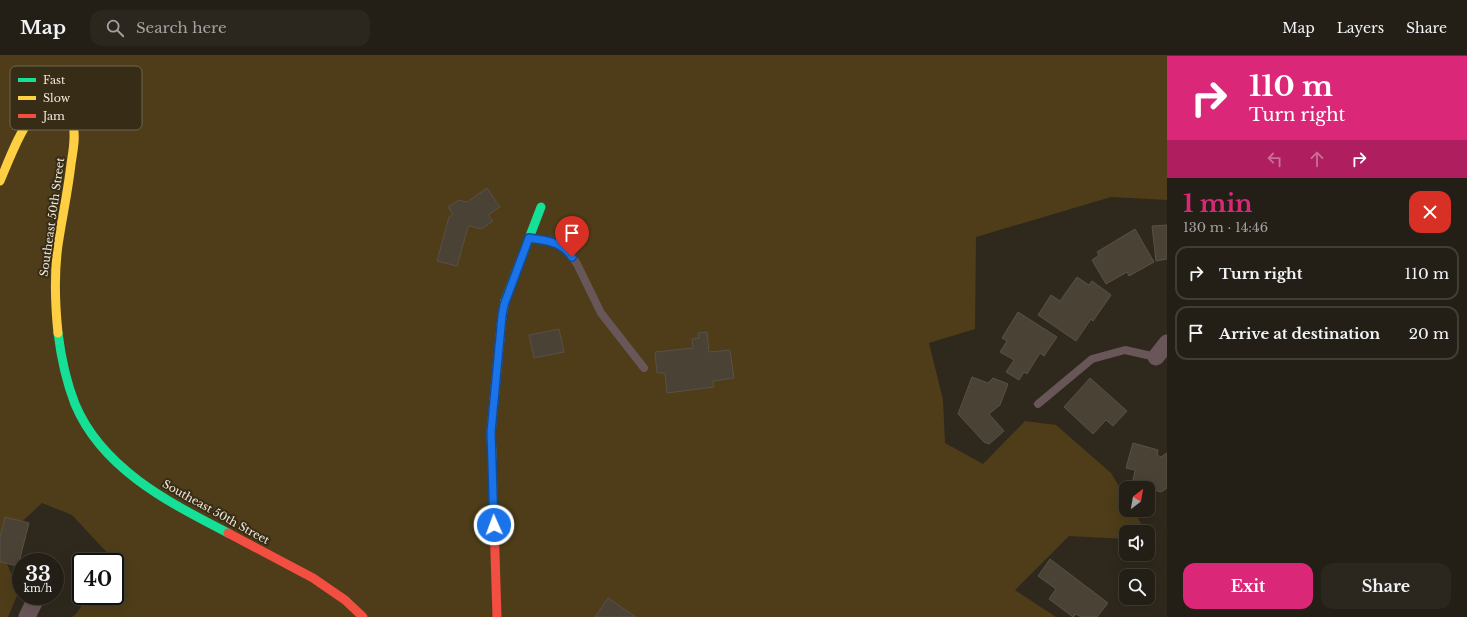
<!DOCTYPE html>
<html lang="en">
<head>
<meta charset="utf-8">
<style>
  body { margin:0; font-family:"Libre Baskerville",serif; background:#2b271f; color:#f1f3f6; height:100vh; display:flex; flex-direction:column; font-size:15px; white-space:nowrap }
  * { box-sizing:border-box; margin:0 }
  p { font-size:13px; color:#a3a2a1 }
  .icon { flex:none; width:22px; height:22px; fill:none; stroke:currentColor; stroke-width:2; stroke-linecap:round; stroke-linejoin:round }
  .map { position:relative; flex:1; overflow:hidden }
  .side { display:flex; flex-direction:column; background:#231f16; width:300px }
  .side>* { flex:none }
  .hud { background:#db2777; color:#fff; overflow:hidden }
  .needle { width:26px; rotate:31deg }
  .fabs { position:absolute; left:1119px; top:425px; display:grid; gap:8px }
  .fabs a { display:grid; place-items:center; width:36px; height:36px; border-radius:8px; background:#231f16; box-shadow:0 4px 16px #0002,0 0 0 1px #403d35; font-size:20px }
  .speed { position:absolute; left:12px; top:497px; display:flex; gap:8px; font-size:20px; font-weight:700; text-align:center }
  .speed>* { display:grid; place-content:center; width:52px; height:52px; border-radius:50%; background:#231f16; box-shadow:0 4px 16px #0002,0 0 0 1px #403d35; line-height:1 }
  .speed small { font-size:10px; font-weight:400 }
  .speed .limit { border:2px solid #111; border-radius:6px; background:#fff; color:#111 }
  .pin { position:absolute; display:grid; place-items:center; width:34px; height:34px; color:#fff; margin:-41px -17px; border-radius:50% 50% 50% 0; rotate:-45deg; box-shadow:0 0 4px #0007 }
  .pin .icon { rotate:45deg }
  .me { position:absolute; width:44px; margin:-22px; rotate:358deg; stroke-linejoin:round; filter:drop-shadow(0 0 3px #0008) }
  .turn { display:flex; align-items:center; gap:14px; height:84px; padding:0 16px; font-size:18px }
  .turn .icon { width:52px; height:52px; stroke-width:2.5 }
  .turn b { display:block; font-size:28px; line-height:34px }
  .lanes { display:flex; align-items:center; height:38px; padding:0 16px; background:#0003; justify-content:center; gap:20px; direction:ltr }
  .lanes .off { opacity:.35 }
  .round { display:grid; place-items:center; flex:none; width:42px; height:42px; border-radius:12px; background:#2b271f }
  .summary { display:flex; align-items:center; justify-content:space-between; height:68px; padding:0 16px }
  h1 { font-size:24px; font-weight:700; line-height:30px; color:#db2777 }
  .action { display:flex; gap:8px; margin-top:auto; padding:8px 16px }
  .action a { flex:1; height:46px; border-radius:12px; background:#db2777; color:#fff; font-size:16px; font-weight:700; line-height:46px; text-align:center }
  .action a+a { background:#2b271f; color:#f1f3f6 }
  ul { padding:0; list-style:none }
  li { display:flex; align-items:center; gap:12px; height:54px; margin:0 8px 6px; padding:0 8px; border:2px solid #403d35; border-radius:12px }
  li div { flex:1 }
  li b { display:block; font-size:15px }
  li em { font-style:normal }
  header { display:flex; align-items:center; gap:24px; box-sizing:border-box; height:56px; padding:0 20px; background:#231f16; border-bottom:1px solid #403d35 }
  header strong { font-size:19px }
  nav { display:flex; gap:22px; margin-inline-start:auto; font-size:14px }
  .search { width:280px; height:36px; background:#2b271f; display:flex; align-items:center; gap:10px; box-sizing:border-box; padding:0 14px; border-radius:12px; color:#a3a2a1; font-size:15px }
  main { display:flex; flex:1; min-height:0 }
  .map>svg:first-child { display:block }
  .green { fill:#4e3d18 }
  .building { fill:#4a4234; stroke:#575147 }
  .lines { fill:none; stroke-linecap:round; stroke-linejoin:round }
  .lane { stroke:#695658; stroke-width:8 }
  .street { stroke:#695658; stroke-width:17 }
  .fast { stroke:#16e098; stroke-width:9 }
  .slow { stroke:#ffcf43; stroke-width:9 }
  .jam { stroke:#f24e42; stroke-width:9 }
  .route-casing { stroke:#114b97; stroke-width:10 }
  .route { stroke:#1a73e8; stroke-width:7 }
  .labels { text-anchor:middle; stroke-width:4; stroke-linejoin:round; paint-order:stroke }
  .street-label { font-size:11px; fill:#efe8da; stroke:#372c15 }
  .key { fill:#372c15; stroke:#6e6450; stroke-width:1 }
  .key-label { font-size:11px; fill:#efe8da }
</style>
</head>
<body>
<header>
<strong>Map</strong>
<div class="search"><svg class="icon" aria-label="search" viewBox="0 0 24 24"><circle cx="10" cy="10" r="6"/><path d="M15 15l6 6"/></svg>Search here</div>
<nav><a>Map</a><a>Layers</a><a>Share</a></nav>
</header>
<main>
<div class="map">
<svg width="1167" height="561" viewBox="0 0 1167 561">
  <rect width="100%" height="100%" fill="#2f291d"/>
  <!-- green -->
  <path class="green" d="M0,0h1167v144l-56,-3 -135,40 -1,92 -46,14 14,57 2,43 38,21 42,-43 31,4 55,48 15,25v12h7l13,22h-20v7l-57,-3 -54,54 41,27h-984l4,-3 12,-18h27v-34h-2l1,-2 -42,-45 -30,-12 -42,39z
    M0,492l19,43 -11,26h-8z"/>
  <!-- building -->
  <path class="building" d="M487,132l13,19 -12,8 5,6 -12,8 -11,-3 -2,1 -11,39 -20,-5 12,-44 4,-3 -5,-7 11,-7 8,2z
    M1167,169v34l-11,2 -4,-35z
    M1135,173l19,33 -25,14 -2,-4 -21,12 -14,-24 7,-5 -2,-3z
    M1077,221l12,8 3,-4 19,14 -18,26 -2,-2 -15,22 -38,-26 13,-20 9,6z
    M1018,256l39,25 -13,19 -4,-3 -13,21 -3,-2 -5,8 -13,-8 8,-12 -14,-8 7,-11 -5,-3z
    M559,273l5,23 -30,6 -5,-23z
    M707,276l2,20 21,-2 4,28 -21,3 1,6 -47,6 -2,-20h-8l-2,-21 38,-4 -1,-9 7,-1 -1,-5z
    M972,321l16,6 5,-5 15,6 -8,21 -11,9 15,17 -15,13 -5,-2 -26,-28z
    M1090,322l37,33 -14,15 -7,-6 -13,14 -29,-27z
    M1133,387l25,7 -1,5 4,2 6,-4v35l-6,4 -16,-5 1,-4 -13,-3 2,-10 -9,-2z
    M5,461l24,6 -11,43 -18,-4v-25z
    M1050,503l58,44 -11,14h-16l-5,-3 -3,3 -24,-18 7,-10 -18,-13z
    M608,542l28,19h-41z"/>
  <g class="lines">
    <!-- lane -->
    <path class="lane" d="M530,183l22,2 15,8 10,15 24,49 43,55
      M1038,348l54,-45 33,-9 31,7"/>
    <!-- street -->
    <path class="street" d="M1156,301l11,-14
      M27,561l10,-21"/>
    <!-- fast -->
    <path class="fast" d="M505,245l36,-94
      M58,277c3,24 8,48 17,71 27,65 95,99 153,129"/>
    <!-- slow -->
    <path class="slow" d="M0,125c7,-16 21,-54 33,-65 4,-4 10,-6 16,-7 11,0 21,5 24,15 3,13 0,27 -2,40 -3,27 -9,54 -13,81 -4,29 -3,59 0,88
      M492,402l-1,-26 11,-116 3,-15"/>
    <!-- jam -->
    <path class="jam" d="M492,402l5,159
      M228,477l85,45 32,22 18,17"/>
  </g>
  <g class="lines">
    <defs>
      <path id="route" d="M494,469l-3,-93 11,-116 2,-11 25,-67c18,3 32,3 43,19"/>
    </defs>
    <!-- route casing -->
    <use href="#route" class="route-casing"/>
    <!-- route -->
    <use href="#route" class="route"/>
  </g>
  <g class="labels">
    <!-- street labels -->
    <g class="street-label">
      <text transform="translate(52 161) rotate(-82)" y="4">Southeast 50th Street</text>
      <text transform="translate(216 456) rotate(29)" y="4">Southeast 50th Street</text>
    </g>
  </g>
  <!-- legend -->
  <rect x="10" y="10" width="132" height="64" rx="6" class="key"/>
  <rect x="18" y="22" width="18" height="4" fill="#16e098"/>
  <rect x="18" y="40" width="18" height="4" fill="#ffcf43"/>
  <rect x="18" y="58" width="18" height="4" fill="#f24e42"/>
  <g class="key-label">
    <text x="43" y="28">Fast</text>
    <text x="43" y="46">Slow</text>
    <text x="43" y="64">Jam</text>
  </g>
</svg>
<div class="fabs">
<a><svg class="needle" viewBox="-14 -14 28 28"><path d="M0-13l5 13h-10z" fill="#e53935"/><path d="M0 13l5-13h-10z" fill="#a3a2a1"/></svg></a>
<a><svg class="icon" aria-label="sound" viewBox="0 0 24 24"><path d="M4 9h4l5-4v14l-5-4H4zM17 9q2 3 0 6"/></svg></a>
<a><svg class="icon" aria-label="search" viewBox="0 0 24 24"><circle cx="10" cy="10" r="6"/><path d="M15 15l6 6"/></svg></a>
</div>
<div class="speed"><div>33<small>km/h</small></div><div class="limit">40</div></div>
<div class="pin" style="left:572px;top:201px;background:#d93025"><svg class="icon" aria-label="arrive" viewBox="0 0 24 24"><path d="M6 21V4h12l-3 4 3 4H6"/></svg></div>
<svg class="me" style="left:494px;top:469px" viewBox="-20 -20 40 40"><circle r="17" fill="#1a73e8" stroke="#fff" stroke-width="3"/><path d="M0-11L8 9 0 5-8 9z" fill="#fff"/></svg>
</div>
<section class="side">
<div class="hud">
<div class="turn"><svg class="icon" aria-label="right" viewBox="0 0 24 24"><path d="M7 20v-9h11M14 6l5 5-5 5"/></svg><div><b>110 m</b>Turn right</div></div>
<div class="lanes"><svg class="icon off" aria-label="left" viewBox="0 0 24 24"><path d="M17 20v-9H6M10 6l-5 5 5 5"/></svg><svg class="icon off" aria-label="ahead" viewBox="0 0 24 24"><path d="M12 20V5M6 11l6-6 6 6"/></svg><svg class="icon" aria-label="right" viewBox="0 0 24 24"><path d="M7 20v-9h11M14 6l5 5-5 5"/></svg></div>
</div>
<div class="summary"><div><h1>1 min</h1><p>130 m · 14:46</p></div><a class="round" style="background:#d93025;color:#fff"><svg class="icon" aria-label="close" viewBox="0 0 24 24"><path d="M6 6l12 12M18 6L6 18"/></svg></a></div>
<ul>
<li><svg class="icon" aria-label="right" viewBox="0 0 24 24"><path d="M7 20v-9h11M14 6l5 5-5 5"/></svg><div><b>Turn right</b></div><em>110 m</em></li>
<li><svg class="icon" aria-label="arrive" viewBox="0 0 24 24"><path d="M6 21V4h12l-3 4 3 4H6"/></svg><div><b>Arrive at destination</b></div><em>20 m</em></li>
</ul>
<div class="action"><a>Exit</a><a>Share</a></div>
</section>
</main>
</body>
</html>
